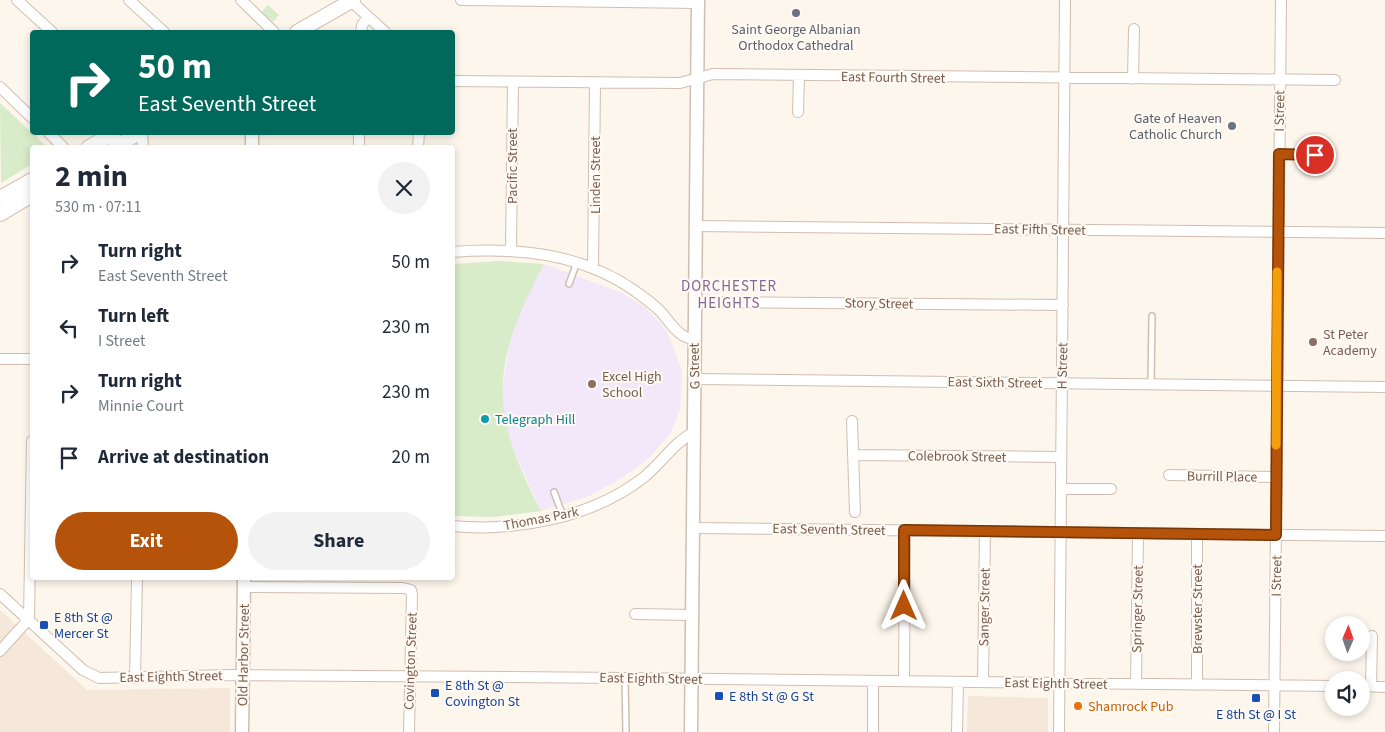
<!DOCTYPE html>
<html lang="en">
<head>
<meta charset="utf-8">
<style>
  body { margin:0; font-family:"Source Sans 3",sans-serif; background:#f2f2f3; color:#1f2937; height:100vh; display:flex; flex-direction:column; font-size:19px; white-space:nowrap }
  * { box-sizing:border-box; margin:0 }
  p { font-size:16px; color:#747a83 }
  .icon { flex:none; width:28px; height:28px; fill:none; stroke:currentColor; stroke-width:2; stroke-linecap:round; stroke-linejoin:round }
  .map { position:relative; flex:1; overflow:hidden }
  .panel { position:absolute; left:30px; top:145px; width:425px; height:435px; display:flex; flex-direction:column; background:#fff; border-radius:5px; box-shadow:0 2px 8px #0003 }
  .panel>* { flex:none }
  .guide { position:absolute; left:30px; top:30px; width:425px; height:105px; border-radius:5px; box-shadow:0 2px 8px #0003; background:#00695c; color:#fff; overflow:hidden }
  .needle { width:32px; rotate:2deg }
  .controls { position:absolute; left:1325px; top:616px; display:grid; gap:10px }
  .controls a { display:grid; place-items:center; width:45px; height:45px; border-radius:50%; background:#fff; box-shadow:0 2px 8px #0003; font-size:25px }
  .pin { position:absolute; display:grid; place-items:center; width:42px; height:42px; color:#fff; margin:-21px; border:2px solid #fff; border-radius:50%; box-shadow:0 1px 5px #0007 }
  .me { position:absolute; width:55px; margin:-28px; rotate:0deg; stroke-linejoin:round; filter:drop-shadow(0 0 4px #0008) }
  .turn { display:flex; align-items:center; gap:18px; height:105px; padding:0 25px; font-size:22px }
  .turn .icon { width:65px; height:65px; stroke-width:2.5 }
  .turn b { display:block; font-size:35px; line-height:42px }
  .round { display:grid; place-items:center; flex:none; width:52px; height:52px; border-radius:26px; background:#f2f2f3 }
  .headline { display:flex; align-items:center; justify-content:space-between; height:85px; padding:0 25px }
  h1 { font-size:30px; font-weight:700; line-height:38px }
  .button { display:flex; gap:10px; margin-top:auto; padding:10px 25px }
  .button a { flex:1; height:58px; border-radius:30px; background:#b45309; color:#fff; font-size:20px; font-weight:700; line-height:58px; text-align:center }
  .button a+a { background:#f2f2f3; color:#1f2937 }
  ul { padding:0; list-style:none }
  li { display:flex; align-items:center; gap:15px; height:65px; padding:0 25px }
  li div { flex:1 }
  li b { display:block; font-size:19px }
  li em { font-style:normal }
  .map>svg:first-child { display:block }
  .residential { fill:#f5e8da }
  .education { fill:#f3e8fa }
  .green { fill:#d8ecc9 }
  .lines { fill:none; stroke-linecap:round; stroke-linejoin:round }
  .service-casing { stroke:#d1beb0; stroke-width:8 }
  .minor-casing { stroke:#d1beb0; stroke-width:12 }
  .tertiary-casing { stroke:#d1beb0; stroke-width:15 }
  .secondary-casing { stroke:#d6c0b0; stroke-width:16 }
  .service { stroke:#fff; stroke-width:5 }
  .minor { stroke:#fff; stroke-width:10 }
  .tertiary { stroke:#fff; stroke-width:12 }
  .secondary { stroke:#fff; stroke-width:14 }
  .route-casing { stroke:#753606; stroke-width:12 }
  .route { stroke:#b45309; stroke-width:9 }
  .slow { stroke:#f59e0b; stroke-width:9 }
  .worship-dot { fill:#6b7280; stroke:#fffaf3; stroke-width:2 }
  .education-dot { fill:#8d6e63; stroke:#fffaf3; stroke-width:2 }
  .culture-dot { fill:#0f9aa8; stroke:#fffaf3; stroke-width:2 }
  .transit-dot { fill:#1a4fb4; stroke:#fffaf3; stroke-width:2 }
  .food-dot { fill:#e8710a; stroke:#fffaf3; stroke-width:2 }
  .labels { text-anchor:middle; stroke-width:4; stroke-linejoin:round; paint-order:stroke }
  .worship-label { font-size:14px; fill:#5b616d; stroke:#fffaf3 }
  .street-label { font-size:14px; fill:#7a5c4d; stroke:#fffaf3 }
  .education-label { font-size:14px; fill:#785e54; stroke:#fffaf3; text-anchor:start }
  .culture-label { font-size:14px; fill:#0d838f; stroke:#fffaf3; text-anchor:start }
  .transit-label { font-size:14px; fill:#164399; stroke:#fffaf3; text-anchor:start }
  .food-label { font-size:14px; fill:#c56008; stroke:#fffaf3; text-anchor:start }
  .neighbourhood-label { font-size:15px; letter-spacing:1px; fill:#846695; stroke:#fffaf3 }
</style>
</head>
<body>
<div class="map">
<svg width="1385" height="732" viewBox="0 0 1385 732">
  <rect width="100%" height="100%" fill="#fdf6ec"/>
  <!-- residential -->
  <path class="residential" d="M0,610l87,80 143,-2v44h-230z
    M968,696l80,2v34h-81z"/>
  <!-- education -->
  <path class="education" d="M544,264l76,28 25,15 22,24 15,41 -2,37 -9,24 -22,25 -27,20 -33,18 -48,15 -32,-71 -6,-24 -1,-25 8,-50 14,-39z"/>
  <!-- green -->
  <path class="green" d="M268,5l11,10 -6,7 -12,-10z
    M0,103l47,44 -15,1v16l-31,19z
    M499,261l45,3c-53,101 -56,145 -3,247l-47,6 -41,-1v-252z"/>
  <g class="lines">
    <defs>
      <path id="service" d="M1279,154l50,1
        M569,284l8,-22
        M1151,384l1,-68
        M554,492l9,24
        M625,678l1,54"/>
      <path id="minor" d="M17,0l35,32
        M129,0l35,32
        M241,0l33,32
        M350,0l35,32
        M461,0l237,3
        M361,32l1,-7 6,-8
        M1133,79l1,-50
        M452,81l228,2 33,-9 622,6
        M0,87l32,31
        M798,112l1,-36
        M48,132l16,16
        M142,132l1,16
        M359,148v-16
        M418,148l1,-16
        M695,226l690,7
        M511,250l2,-168
        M452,252c65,-5 129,1 183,39 8,6 17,12 24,19 10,10 18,27 34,29
        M593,268l2,-185
        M694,302l369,3
        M0,359h32
        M694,379l691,8
        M852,421l3,91
        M853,455l207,2
        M1169,475l107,2
        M1061,489h50
        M452,526c64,6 139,-8 191,-48 18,-14 30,-35 51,-46
        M693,528l692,8
        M1197,534v151
        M244,587l159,1 8,2 1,5 -3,137
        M0,594l83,76 16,8 132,-3 394,3 709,8
        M635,614l58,1
        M0,651l29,-32 3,-178
        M135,678l2,-100
        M904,681l1,-151
        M983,682l2,-151
        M1136,684l2,-151
        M1361,686l24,1
        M1371,686l1,-50
        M873,732v-51
        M957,732l1,-50
        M1059,732l6,-732
        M1274,732l7,-732"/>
      <path id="tertiary" d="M252,148v-16
        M242,732l2,-154
        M691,732l7,-732"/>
      <path id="secondary" d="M297,32l56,-32
        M88,148l26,-16
        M114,148l26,-16
        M0,198l32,-18
        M0,214l32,-19"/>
    </defs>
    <!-- service casing -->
    <use href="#service" class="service-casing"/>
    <!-- minor casing -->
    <use href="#minor" class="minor-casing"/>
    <!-- tertiary casing -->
    <use href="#tertiary" class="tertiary-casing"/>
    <!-- secondary casing -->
    <use href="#secondary" class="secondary-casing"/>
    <!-- service -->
    <use href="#service" class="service"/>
    <!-- minor -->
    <use href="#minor" class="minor"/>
    <!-- tertiary -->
    <use href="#tertiary" class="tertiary"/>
    <!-- secondary -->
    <use href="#secondary" class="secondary"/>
  </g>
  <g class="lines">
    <defs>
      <path id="route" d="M904,606v-76l372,5 3,-381 36,1"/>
    </defs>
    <!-- route casing -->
    <use href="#route" class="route-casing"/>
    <!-- route -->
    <use href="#route" class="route"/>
    <!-- slow -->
    <path class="slow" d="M1276,445l1,-173"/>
  </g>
  <!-- markers -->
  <g class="worship-dot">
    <circle cx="796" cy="13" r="5"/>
    <circle cx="1232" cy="126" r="5"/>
  </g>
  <g class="education-dot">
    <circle cx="1313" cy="342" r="5"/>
    <circle cx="592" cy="384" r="5"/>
  </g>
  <circle class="culture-dot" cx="485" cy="419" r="5"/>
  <g class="transit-dot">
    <rect x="39" y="620" width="10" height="10" rx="2.5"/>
    <rect x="430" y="688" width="10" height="10" rx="2.5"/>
    <rect x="714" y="691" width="10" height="10" rx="2.5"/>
    <rect x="1251" y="693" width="10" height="10" rx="2.5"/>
  </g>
  <circle class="food-dot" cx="1078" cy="706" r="5"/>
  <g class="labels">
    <!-- worship labels -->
    <g class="worship-label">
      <text x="796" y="34">Saint George Albanian<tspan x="796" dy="16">Orthodox Cathedral</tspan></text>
      <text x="1222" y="123" text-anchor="end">Gate of Heaven<tspan x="1222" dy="16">Catholic Church</tspan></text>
    </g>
    <!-- street labels -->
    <g class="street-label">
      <text transform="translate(893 77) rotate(1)" y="5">East Fourth Street</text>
      <text transform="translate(1279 111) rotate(-89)" y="5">I Street</text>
      <text transform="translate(512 166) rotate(-90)" y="5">Pacific Street</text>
      <text transform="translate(595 175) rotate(-90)" y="5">Linden Street</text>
      <text transform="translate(1040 229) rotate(1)" y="5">East Fifth Street</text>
      <text transform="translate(879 303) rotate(1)" y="5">Story Street</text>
      <text transform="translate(694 366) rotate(-91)" y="5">G Street</text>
      <text transform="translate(1062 366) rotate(-89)" y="5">H Street</text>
      <text transform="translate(995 382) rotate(1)" y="5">East Sixth Street</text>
      <text transform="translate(957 456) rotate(1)" y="5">Colebrook Street</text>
      <text transform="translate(1222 476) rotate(1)" y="5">Burrill Place</text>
      <text transform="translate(541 518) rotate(-11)" y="5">Thomas Park</text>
      <text transform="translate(829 529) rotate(1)" y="5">East Seventh Street</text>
      <text transform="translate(1276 576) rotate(-89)" y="5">I Street</text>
      <text transform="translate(984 607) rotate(-89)" y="5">Sanger Street</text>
      <text transform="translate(1137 609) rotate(-89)" y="5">Springer Street</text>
      <text transform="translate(1197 609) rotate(-90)" y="5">Brewster Street</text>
      <text transform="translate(243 655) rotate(-89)" y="5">Old Harbor Street</text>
      <text transform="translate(410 661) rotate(-88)" y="5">Covington Street</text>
      <text transform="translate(171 676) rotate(-1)" y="5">East Eighth Street</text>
      <text transform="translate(651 678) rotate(1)" y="5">East Eighth Street</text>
      <text transform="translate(1056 683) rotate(1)" y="5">East Eighth Street</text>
    </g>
    <!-- education labels -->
    <g class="education-label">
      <text x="1323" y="339">St Peter<tspan x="1323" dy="16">Academy</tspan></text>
      <text x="602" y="381">Excel High<tspan x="602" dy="16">School</tspan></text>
    </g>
    <!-- culture labels -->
    <g class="culture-label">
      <text x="495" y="424">Telegraph Hill</text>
    </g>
    <!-- transit labels -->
    <g class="transit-label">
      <text x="54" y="622">E 8th St @<tspan x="54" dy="16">Mercer St</tspan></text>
      <text x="445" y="690">E 8th St @<tspan x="445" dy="16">Covington St</tspan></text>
      <text x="729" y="701">E 8th St @ G St</text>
      <text x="1256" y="719" text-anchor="middle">E 8th St @ I St</text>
    </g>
    <!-- food labels -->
    <g class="food-label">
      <text x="1088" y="711">Shamrock Pub</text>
    </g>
    <!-- neighbourhood labels -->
    <g class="neighbourhood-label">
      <text x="729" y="291">DORCHESTER<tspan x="729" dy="17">HEIGHTS</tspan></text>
    </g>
  </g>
</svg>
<div class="controls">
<a><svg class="needle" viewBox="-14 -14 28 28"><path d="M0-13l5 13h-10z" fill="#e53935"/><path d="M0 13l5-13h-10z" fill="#747a83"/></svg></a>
<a><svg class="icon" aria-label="sound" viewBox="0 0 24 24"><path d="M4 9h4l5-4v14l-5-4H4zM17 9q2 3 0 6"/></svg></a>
</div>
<div class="pin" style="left:1315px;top:155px;background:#d93025"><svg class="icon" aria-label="arrive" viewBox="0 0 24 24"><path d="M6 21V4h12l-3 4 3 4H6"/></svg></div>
<svg class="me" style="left:904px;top:606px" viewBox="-20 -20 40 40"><path d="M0-17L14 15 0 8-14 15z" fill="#b45309" stroke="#fff" stroke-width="4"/></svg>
<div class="guide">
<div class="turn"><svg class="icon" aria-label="right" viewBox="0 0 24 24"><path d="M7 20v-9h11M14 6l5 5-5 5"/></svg><div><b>50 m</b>East Seventh Street</div></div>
</div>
<section class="panel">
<div class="headline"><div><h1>2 min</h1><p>530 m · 07:11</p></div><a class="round"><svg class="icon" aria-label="close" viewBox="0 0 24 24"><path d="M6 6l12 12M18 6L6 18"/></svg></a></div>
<ul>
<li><svg class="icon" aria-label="right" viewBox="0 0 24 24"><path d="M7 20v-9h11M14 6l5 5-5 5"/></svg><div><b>Turn right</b><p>East Seventh Street</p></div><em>50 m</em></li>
<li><svg class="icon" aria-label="left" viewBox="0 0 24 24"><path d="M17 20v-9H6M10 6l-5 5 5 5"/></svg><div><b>Turn left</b><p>I Street</p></div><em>230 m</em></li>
<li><svg class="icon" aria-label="right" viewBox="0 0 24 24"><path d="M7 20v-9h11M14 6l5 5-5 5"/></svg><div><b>Turn right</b><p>Minnie Court</p></div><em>230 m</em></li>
<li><svg class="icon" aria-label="arrive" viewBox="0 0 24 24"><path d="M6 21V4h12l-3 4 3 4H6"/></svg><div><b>Arrive at destination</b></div><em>20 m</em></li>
</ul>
<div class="button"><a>Exit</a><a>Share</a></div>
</section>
</div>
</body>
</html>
